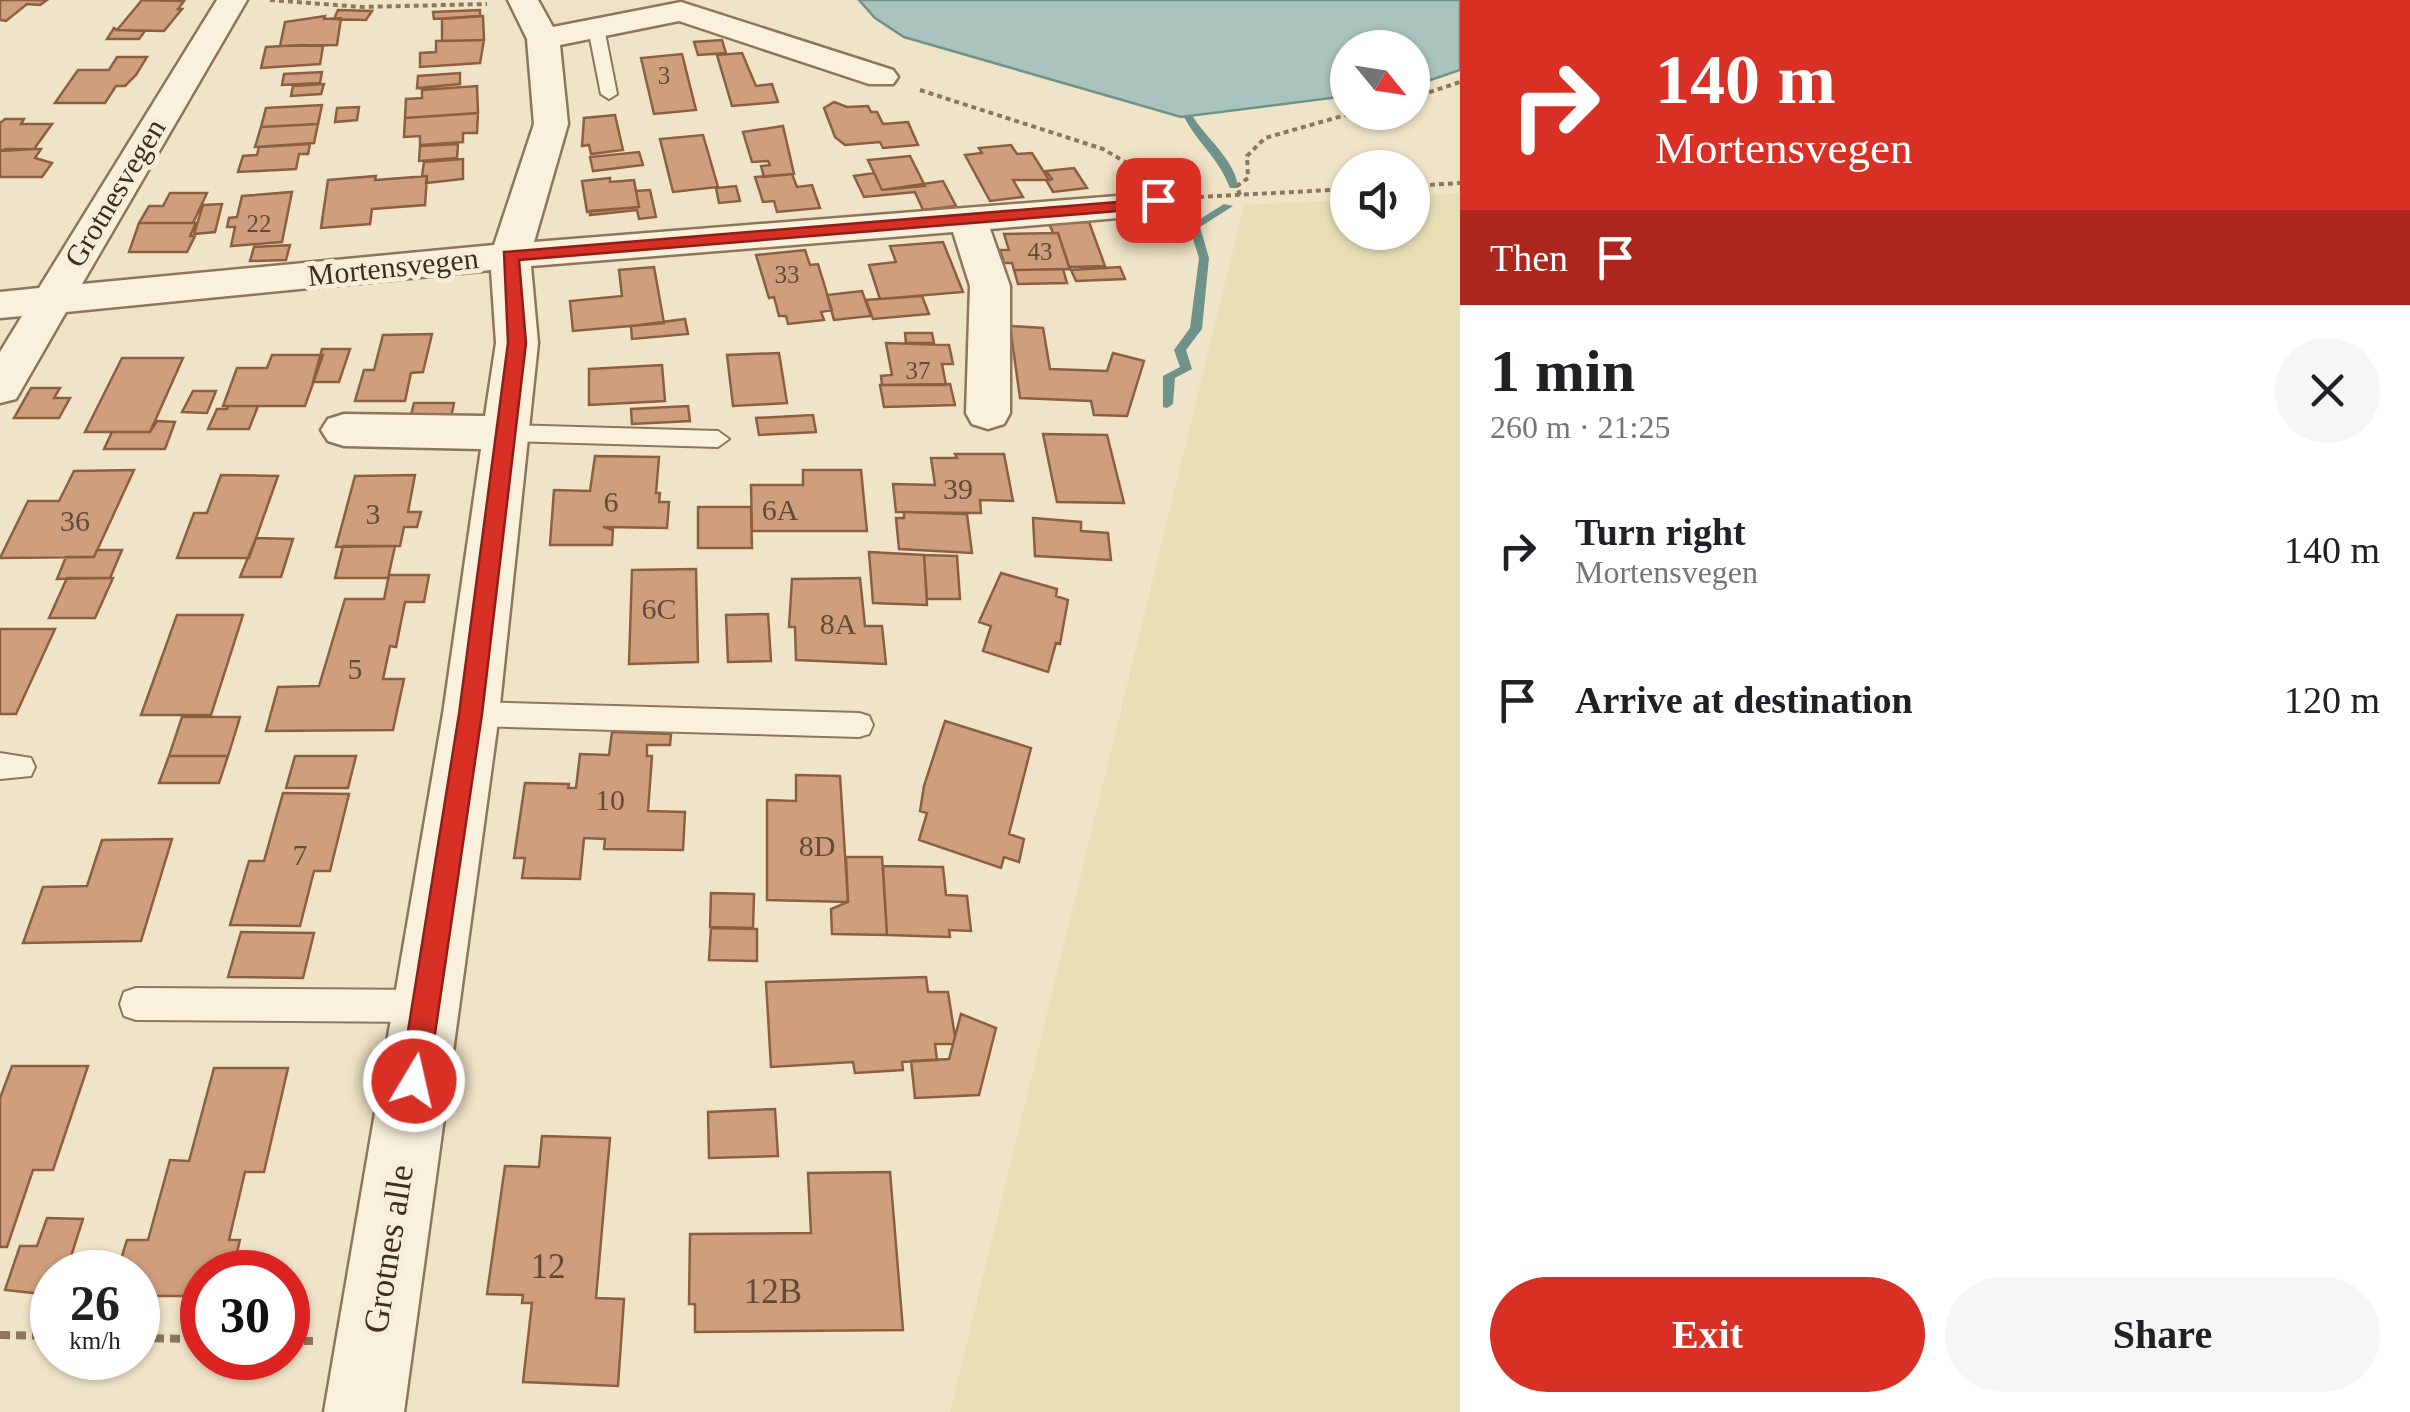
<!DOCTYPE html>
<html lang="en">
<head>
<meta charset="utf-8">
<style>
  body { margin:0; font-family:"Times New Roman",serif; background:#f6f6f6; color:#202124; height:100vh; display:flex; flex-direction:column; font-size:38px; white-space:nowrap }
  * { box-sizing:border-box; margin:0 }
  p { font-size:32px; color:#757577 }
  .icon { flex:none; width:55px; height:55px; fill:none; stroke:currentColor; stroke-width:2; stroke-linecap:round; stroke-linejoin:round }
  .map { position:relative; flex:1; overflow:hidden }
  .side { display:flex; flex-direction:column; background:#fff; width:950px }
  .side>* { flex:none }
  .top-card { background:#d93025; color:#fff; overflow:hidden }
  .needle { width:65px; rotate:120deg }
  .buttons { position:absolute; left:1330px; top:30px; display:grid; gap:20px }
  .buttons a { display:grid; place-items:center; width:100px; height:100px; border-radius:50%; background:#fff; box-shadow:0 2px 8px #0004; font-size:50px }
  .speed { position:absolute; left:30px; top:1250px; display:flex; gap:20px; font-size:50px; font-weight:700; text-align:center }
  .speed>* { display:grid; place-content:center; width:130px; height:130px; border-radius:50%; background:#fff; box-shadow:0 2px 8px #0004; line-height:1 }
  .speed small { font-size:25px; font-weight:400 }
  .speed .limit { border:15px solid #d22; background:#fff; color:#111 }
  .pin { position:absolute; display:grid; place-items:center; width:85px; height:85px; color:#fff; margin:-42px; border-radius:20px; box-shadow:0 5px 15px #0006 }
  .me { position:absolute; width:110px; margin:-55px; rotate:9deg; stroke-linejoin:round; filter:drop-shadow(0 0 8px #0008) }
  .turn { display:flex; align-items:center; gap:35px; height:210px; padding:0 30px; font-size:45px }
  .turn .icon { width:130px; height:130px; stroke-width:2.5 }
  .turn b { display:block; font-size:70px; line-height:85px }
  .then { display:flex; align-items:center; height:95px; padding:0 30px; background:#0003; gap:20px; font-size:38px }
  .round { display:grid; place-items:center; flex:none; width:105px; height:105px; border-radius:52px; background:#f6f6f6 }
  .overview { display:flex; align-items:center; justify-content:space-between; height:170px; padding:0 30px }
  h1 { font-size:60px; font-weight:600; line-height:75px }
  .cta { display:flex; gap:20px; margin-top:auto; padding:20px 30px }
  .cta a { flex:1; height:115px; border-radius:60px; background:#d93025; color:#fff; font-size:40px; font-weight:600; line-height:115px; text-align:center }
  .cta a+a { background:#f6f6f6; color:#202124 }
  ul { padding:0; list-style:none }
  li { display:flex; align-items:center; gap:30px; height:150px; padding:0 30px }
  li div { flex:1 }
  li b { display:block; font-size:38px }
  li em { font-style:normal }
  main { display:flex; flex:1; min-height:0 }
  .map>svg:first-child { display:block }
  .farmland { fill:#e6deb5 }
  .water { fill:#a9c4bc; stroke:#6f938a; stroke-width:2.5 }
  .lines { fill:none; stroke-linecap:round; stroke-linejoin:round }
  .stream { fill:#6f938a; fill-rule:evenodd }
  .building { fill:#cf9f7d; stroke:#8d5f41; stroke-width:2.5 }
  .service-casing { stroke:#8d765c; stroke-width:4 }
  .minor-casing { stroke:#8d765c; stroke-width:5 }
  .path-far1 { stroke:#8d765c; stroke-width:4; stroke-dasharray:5 4; stroke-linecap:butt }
  .path { stroke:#8d765c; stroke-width:8; stroke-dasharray:10 6; stroke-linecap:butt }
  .service { fill:#faf1dc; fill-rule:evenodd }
  .minor { fill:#faf1dc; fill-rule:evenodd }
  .route { fill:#d93025; stroke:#8d1f18; stroke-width:2.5 }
  .labels { text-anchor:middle; stroke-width:10; stroke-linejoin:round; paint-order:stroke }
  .far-number-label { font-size:25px; fill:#624a37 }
  .far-street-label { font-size:30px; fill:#3d2e20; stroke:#f7eed8 }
  .number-label { font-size:30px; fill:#624a37 }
  .street-label { font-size:35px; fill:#3d2e20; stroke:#f7eed8 }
  .near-number-label { font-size:35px; fill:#624a37 }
</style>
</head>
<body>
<main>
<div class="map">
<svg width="1460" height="1412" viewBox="0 0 1460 1412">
  <rect width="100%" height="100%" fill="#f0e4c8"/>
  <!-- farmland -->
  <path class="farmland" d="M1460,193v1219h-510l294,-1207 103,-5 1,32h64l1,-36z"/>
  <!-- water -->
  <path class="water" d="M859,0h601v70l-47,16 -1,-38h-64l-1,48 -166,21 -277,-80 -29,-19z"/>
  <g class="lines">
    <!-- stream -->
    <path class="stream" d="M1186,115h6c14,24 44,45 46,73h-8c-12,-31 -31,-43 -46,-71z
      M1224,204l9,2 -33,21 9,31 -7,71 -16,21 6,19 -17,9 -2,26 -6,4 -4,-1v-31l17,-9 -6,-17 16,-22 9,-70 -10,-32z"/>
  </g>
  <!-- building -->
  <path class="building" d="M0,0h47l-7,5 -13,-1 -21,17 -6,-1z
    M142,0l42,1 -6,8h4l-18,22 -47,-1z
    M338,10l34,1 -6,9 -32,-1z
    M480,10v6l-46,3 -1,-7z
    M325,16l-1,3 17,-1 -4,27 -57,1 5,-24z
    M483,16l1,24 -42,1v-22z
    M114,28l3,2 28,1 -6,8h-32z
    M484,40l-4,23 -60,4v-14l16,-1v-11z
    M722,40l4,13 -28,2 -4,-13z
    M302,45l21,1 -3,18 -59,4 5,-21z
    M742,53l14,33 16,-2 6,18 -46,4 -15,-51z
    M682,54l14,56 -42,4 -13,-56z
    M117,57h30l-11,18 -11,11h-9l-11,17h-50l23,-33h31z
    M322,72l-2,11 -38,2 2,-11z
    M460,73v11l-43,4 1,-12z
    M324,84l-3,10 -30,2 2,-10z
    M477,86l1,27 -73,5 1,-19 16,-1v-8z
    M834,102l13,5 21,-1 3,6h6l6,12 25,-2 10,23 -35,3 -3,-6 -35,3 -10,-8 -11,-29z
    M322,105l-4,19 -57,3 5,-19z
    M359,107l-2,13 -22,2 2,-14z
    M478,113l-1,20h-14v9l-43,3v-9l-16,1 1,-19z
    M615,115l8,35 -32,4 -2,-9 -7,1 2,-28z
    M5,119h19l-3,5h31l-18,25 -34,2v-28z
    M318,124l-4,19 -59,4 6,-20z
    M783,126l11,48 -30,3 -3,-11 9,-1 -2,-4 -16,1 -9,-30z
    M703,135l15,52 -45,5 -13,-53z
    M310,144l-2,10h-9l-3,15 -58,3 5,-16 14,-1 2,-8z
    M458,144l-1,14 -38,3 1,-15z
    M1011,145l6,9 15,-1 17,27h-36l10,17 -33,4 -25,-46 17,-2 -3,-5z
    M6,149h35l-6,9 17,5 -10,14h-42v-26z
    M639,152l4,13 -50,6 -3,-14z
    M910,156l15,30 -43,4 -14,-30z
    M463,159v20l-37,4 1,-7h-5l2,-14z
    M1074,168l13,20 -34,4 -7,-12 6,-1 -6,-8z
    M874,173l8,17 61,-9 13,25 -33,4 -8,-18 -51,5 -10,-21z
    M792,174l5,13 15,-2 8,23 -43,4 -3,-11 -11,1 -8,-25z
    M376,176l-1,4 52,-4 -2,29 -53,4 -2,15 -49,4 7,-48z
    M610,178v4l24,-2 5,27 -52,5 -5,-31z
    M736,186l4,15 -21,2 -3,-15z
    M650,190l6,27 -17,2 -2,-9 -47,5v-4l49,-4 -3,-16z
    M292,192l-10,50 -51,4 4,-19h-8l2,-9 8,-1 5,-21z
    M170,193h37l-14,30h-54l10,-17h14z
    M222,204l-7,28 -21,2 9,-29z
    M1089,222l16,44 -36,1 -11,-34h-5l-4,-10z
    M139,223h57l-6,13h5l-8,16h-58z
    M1058,233l12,36 -56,1 -2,-7h-8l-4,-13h9l-5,-16z
    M943,242l20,50 -83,7 -11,-34 27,-3 -6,-16z
    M290,245l-4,15 -36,1 4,-14z
    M805,250l5,15 8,-1 14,46 -11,2 3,8 -36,4 -2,-8h-7l-5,-19 -5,1 -13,-43z
    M654,267l10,56 -91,8 -3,-30 52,-5 -3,-26z
    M1120,267l5,12 -49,2 -5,-11z
    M1063,269l4,14 -49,1 -4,-14z
    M862,291l9,25 -37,4 -7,-25z
    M922,296l7,18 -56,5 -7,-19z
    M685,319l3,15 -56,5 -1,-13z
    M1010,326l33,2 7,41 57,2 6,-18 31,8 -17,55 -33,-1 -3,-14 -71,-3z
    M905,333h27l2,10h-28z
    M432,334l-9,38 -12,1 -6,28h-50l9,-31h10l9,-35z
    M886,343l63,2 4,19h-11l4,21h-64l-1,-9 11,-1z
    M322,349h28l-11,33h-26z
    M779,353l8,50 -54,3 -6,-51z
    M272,355h51l-18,51h-82l14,-38h30z
    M122,358h61l-33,74h-65z
    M662,365l3,36 -76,4v-36z
    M946,384h4l5,21 -71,2 -4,-22z
    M31,388h29l-6,10h16l-11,20h-45z
    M193,391h23l-9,22 -25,-1z
    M414,403h40l-3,15 -41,1z
    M228,406h30l-9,23h-41l9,-20h10z
    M688,406l2,15 -58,3 -1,-15z
    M813,415l3,17 -57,3 -3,-17z
    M157,421l18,1 -10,27h-61l8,-17h38z
    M1043,434l64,1 17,68 -67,-1z
    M955,454h49l9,47 -33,-1 1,13 -85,-1 -3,-28 42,1 -4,-27h26z
    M595,456l64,1 -3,36h4l-1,9h10l-2,26 -64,-1 10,3 -1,15h-62l4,-55 36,1z
    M134,470l-40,87 -94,1 28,-57h31l15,-30z
    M803,470h58l6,61h-115l-1,-46h52z
    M221,475l57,1 -29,82h-72l17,-45h13z
    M415,475l-7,37h13l-4,15h-13l-4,19 -64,1 19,-71z
    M698,507h53l1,41h-54z
    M904,512l63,2 5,39 -73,-4 -3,-31h8z
    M1033,518l48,4v9l27,2 3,27 -76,-4z
    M256,538l37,1 -12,38h-41z
    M343,546h52l-7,32h-53z
    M97,550h25l-12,28 -53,1 9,-22h28z
    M869,552l55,3 3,50 -54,-2z
    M924,555l33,1 3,43h-33z
    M696,569l2,93 -69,2 3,-94z
    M1001,573l56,16 -1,7 12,4 -8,44 -4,-1 -8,29 -65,-21 8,-25 -12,-4z
    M389,575h40l-5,27h-19l-9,45 -6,-1 -7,33h21l-11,51 -127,1 12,-44 41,-1 26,-87h39z
    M67,578h46l-18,40h-46z
    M860,578l5,48h17l4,38 -90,-4 -1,-33h-6l3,-48z
    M768,614l3,47 -43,1 -2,-47z
    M177,615h66l-32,100h-70z
    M0,629h55l-39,85h-16z
    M182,717h58l-12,39h-59z
    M945,721l86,27 -22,86 15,5 -5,23 -15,-5 -3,11 -82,-28 8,-27 -7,-2 4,-25z
    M612,732l59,2 -1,11h-23v11h5l-4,55 37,1 -2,38 -79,-1 1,-10 -21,-1 -4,41 -58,-1 3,-20h-11l11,-75 44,1 -1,4h8l4,-34 29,1z
    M169,756h59l-9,27h-60z
    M295,756h61l-8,32h-62z
    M796,775l44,1 8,126 -81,-2v-100l29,1z
    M283,793l66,1 -19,77h-16l-14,55 -70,-1 19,-64h15z
    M172,839l-31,102 -118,2 20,-56 44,-1 15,-46z
    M846,857h36l5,78 -55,-1 -1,-25 17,-7z
    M883,866l60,1 3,28 21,1 4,35 -22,-1 1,7 -63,-2z
    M711,893l43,1 -1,34 -43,-1z
    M711,928l46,1v32l-48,-1z
    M241,932l73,1 -11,45 -75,-1z
    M926,977l2,15h20l7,45 -2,7h-18l2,16 -35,2 1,8 -48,3 -2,-11 -82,5 -5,-85z
    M961,1014l35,14 -17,67 -64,3 -4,-37 38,-2z
    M12,1066h76l-35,104h-20l-26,77h-7v-149z
    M214,1068h74l-24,104h-19l-16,68h11l-8,32h-30v24h-64v-24h-21l10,-32h21l22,-80 19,1z
    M775,1109l3,47 -69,2 -1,-46z
    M542,1136l68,2 -14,160 28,1 -6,87 -95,-4 9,-79h-10l1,-8 -36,-1 18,-128 34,1z
    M890,1172l13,158 -208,2v-28h-6l1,-70 121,-1 -3,-60z
    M47,1218l36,1 -17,53h-14v23l-47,-5 15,-44h17z"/>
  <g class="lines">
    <defs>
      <path id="service" d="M596,23l8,5 13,66 -8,5 -8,-5 -13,-66z
        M504,425l214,6 11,8 -11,8 -214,-6 -11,-8z
        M471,702l388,11 10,3 4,9 -4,9 -10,3 -388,-11 -10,-4 -4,-8 4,-8z
        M0,753l31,5 4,9 -4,9 -31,3z
        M136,988l290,2 12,4 4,12 -4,12 -12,4 -290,-2 -12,-4 -4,-12 4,-12z"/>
      <path id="minor" d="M217,0h30l-165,284 412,-39 40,-121 -7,-85 -19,-39h30l15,27 128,-25 212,68 5,7 -5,7h-24l-190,-63 -119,24 8,79 -34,118 596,-47 28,-6 13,3 6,8 -6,8 -41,9 -140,12 20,57v127l-6,11 -16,5 -16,-5 -6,-11 4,-127 -17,-54 -422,34 7,77 -39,371 -95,698h-80l119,-698 38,-265 -137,-3 -16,-5 -7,-11 7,-11 16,-5 141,2 11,-73 -5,-73 -425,42 -50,87 -16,4v-51l22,-36 -22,2v-26l39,-4z"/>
    </defs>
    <!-- service casing -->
    <use href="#service" class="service-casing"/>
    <!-- minor casing -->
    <use href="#minor" class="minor-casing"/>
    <!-- path-far1 -->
    <path class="path-far1" d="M270,0l92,7 125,-3
      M920,90l183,59 31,18
      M1412,98l48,-16
      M1412,186l48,-3
      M1240,195l-3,-9 11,-8 -1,-22 18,-18 91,-26
      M1199,197l149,-8"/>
    <!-- path -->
    <path class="path" d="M0,1335l52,1
      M138,1338l64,1
      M288,1341h25"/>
    <!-- service -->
    <use href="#service" class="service"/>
    <!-- minor -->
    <use href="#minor" class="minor"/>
  </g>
  <!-- route -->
  <path class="route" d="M1158,195l5,1v7l-33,7 -611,50 7,83 -44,371 -54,367 -4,10 -10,4 -10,-4 -4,-10 59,-367 49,-371 -4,-91 626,-51z"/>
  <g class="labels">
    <!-- far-number labels -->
    <g class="far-number-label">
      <text x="664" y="84">3</text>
      <text x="259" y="232">22</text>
      <text x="1040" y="260">43</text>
      <text x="787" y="283">33</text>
      <text x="918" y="379">37</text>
    </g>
    <!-- far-street labels -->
    <g class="far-street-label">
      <text transform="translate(115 193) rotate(-59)" y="10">Grotnesvegen</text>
      <text transform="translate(393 267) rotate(-6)" y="10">Mortensvegen</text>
    </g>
    <!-- number labels -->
    <g class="number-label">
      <text x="958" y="499">39</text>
      <text x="611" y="512">6</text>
      <text x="780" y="520">6A</text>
      <text x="373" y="524">3</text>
      <text x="75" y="531">36</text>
      <text x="659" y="619">6C</text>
      <text x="838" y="634">8A</text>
      <text x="355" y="679">5</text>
      <text x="610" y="810">10</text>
      <text x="817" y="856">8D</text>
      <text x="300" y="865">7</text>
    </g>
    <!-- street labels -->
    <g class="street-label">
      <text transform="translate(388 1249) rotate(-81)" y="12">Grotnes alle</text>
    </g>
    <!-- near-number labels -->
    <g class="near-number-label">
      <text x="548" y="1278">12</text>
      <text x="773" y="1303">12B</text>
    </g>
  </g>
</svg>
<div class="buttons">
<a><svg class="needle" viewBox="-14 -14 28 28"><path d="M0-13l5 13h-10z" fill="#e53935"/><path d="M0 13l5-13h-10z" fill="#757577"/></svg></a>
<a><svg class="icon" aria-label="sound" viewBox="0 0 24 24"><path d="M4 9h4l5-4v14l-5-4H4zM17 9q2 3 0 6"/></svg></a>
</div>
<div class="speed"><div>26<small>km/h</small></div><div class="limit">30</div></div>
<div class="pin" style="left:1158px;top:200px;background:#d93025"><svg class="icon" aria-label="arrive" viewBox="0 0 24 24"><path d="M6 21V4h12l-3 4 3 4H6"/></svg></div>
<svg class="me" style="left:414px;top:1081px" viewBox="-20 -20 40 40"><circle r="17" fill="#d93025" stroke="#fff" stroke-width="3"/><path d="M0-11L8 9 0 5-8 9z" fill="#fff"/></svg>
</div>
<section class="side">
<div class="top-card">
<div class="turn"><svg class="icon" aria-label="right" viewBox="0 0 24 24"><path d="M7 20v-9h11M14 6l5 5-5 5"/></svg><div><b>140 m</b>Mortensvegen</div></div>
<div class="then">Then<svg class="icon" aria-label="arrive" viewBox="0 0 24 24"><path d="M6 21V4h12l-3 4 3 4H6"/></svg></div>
</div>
<div class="overview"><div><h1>1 min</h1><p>260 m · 21:25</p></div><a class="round"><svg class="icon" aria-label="close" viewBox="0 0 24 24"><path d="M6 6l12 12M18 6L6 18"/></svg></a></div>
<ul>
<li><svg class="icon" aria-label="right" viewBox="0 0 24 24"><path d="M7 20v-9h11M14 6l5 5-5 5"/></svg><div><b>Turn right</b><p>Mortensvegen</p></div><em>140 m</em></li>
<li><svg class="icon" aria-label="arrive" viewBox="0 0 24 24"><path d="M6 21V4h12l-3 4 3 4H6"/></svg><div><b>Arrive at destination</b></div><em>120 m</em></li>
</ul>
<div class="cta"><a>Exit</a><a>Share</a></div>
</section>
</main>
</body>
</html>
